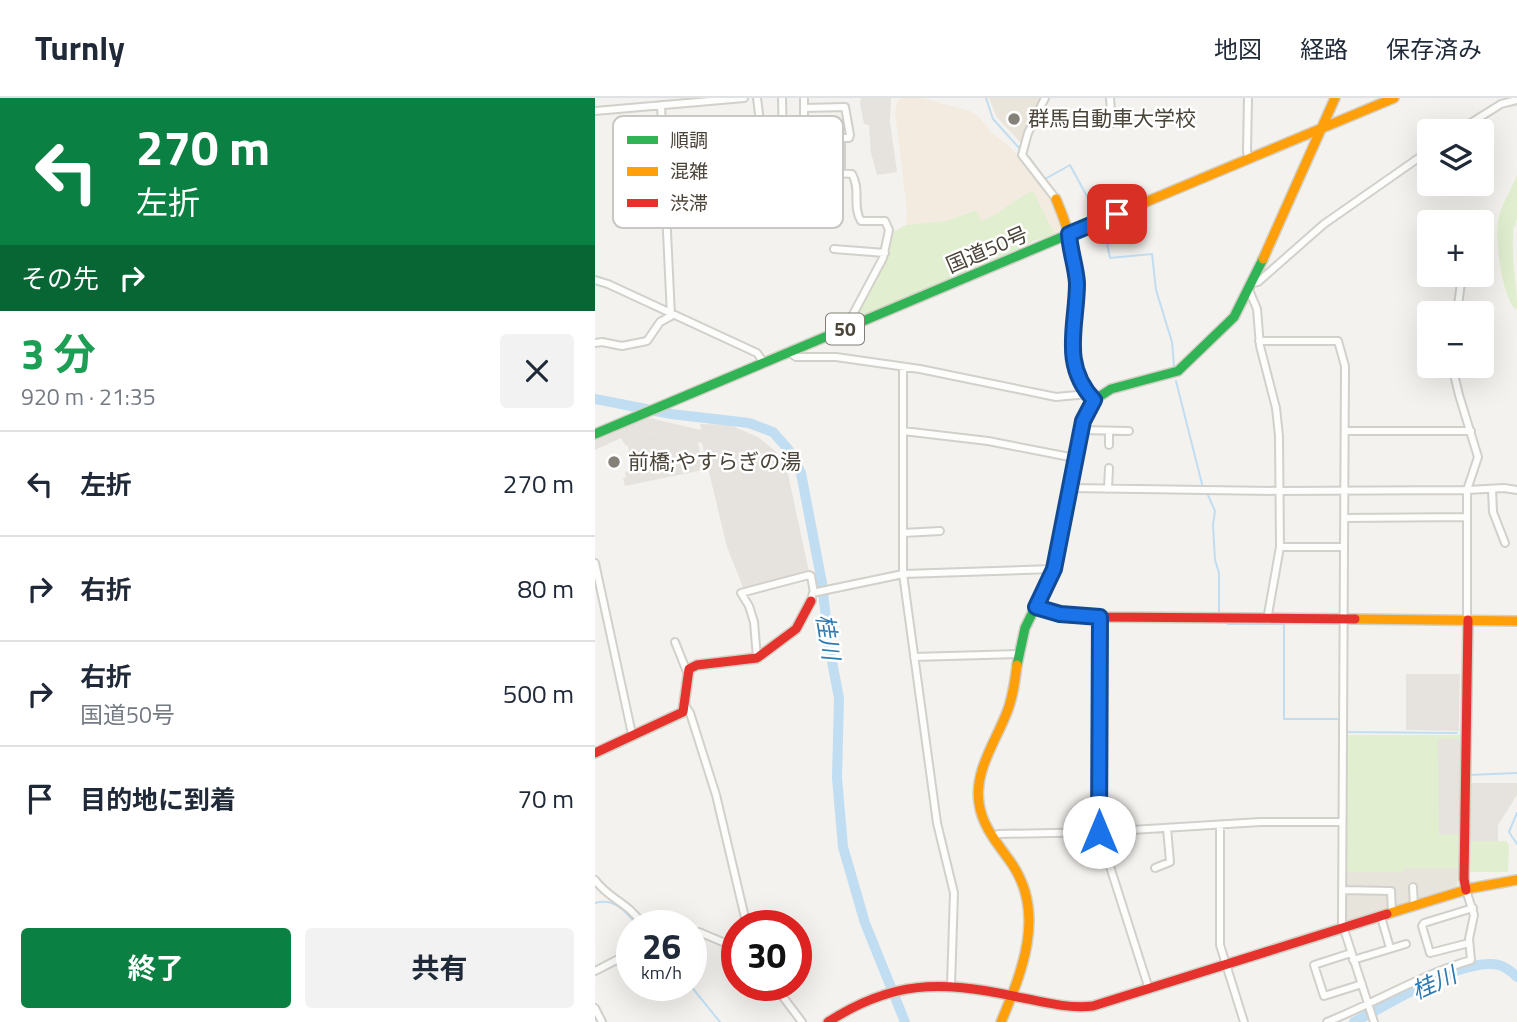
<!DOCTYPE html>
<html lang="ja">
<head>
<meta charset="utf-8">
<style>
  body { margin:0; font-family:"Titillium Web","Noto Sans JP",sans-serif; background:#f2f2f3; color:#1f2937; height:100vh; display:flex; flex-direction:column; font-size:26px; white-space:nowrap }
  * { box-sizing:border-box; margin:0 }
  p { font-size:23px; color:#747a83 }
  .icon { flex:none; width:38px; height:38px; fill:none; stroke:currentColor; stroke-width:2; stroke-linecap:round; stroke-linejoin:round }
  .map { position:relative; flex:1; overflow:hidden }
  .sheet { display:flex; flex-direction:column; background:#fff; width:595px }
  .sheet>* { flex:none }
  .top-card { background:#0b8043; color:#fff; overflow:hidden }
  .buttons { position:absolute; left:822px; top:21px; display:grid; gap:14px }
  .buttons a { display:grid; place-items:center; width:77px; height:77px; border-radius:7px; background:#fff; box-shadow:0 7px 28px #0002; font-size:35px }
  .speed { position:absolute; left:21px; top:812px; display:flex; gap:14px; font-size:35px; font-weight:700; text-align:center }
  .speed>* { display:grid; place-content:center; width:91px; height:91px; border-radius:50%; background:#fff; box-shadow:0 7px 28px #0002; line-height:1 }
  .speed small { font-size:18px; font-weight:400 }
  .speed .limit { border:10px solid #d22; background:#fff; color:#111 }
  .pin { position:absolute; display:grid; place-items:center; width:60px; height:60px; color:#fff; margin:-30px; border-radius:14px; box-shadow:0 4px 10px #0006 }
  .me { position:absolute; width:77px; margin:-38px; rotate:0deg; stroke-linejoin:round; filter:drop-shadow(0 0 5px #0008) }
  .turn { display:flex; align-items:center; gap:24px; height:147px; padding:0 21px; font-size:32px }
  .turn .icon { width:91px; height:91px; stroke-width:2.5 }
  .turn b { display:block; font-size:49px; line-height:60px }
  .then { display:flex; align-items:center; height:66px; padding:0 21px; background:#0003; gap:14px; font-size:26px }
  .round { display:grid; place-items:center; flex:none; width:74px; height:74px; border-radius:7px; background:#f2f2f3 }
  .head { display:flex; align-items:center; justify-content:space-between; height:119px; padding:0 21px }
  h1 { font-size:42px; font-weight:700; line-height:52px; color:#1e9e55 }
  .action { display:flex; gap:14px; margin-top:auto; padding:14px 21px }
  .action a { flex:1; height:80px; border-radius:7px; background:#0b8043; color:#fff; font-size:28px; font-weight:700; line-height:80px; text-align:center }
  .action a+a { background:#f2f2f3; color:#1f2937 }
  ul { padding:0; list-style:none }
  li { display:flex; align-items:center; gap:21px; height:105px; padding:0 21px; border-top:2px solid #e0e1e3 }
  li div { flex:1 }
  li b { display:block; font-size:26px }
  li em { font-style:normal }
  header { display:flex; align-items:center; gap:42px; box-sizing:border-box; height:98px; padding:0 35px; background:#fff; border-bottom:2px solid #e0e1e3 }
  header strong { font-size:33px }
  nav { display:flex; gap:38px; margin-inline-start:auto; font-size:24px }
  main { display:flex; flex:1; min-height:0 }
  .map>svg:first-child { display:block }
  .residential { fill:#e7e4dc }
  .commercial { fill:#f3ebdf }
  .industrial { fill:#e6e2de }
  .education { fill:#eae5da }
  .green { fill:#e1eecf }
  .parking { fill:#e6e3df }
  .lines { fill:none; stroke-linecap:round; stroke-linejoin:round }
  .stream { stroke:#c0ddf1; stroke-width:2 }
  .river { stroke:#c0ddf1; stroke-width:10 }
  .street-casing { stroke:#d2d0cb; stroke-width:10 }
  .fast-casing { stroke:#d3cfc5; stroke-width:12 }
  .slow-casing { stroke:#d3cfc5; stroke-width:12 }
  .jam-casing { stroke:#d3cfc5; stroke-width:12 }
  .street { stroke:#fdfdfc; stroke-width:6 }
  .fast { stroke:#30b455; stroke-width:9 }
  .slow { stroke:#ff9f0a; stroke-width:9 }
  .jam { stroke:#e5322d; stroke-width:9 }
  .route-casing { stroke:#114b97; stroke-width:18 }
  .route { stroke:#1a73e8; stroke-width:12 }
  .poi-dot { fill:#868178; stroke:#fff; stroke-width:2.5 }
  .labels { text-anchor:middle; stroke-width:5; stroke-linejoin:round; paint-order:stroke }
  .shield { fill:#fff; stroke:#817c74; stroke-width:2 }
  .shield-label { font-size:19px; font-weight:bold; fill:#4b4439 }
  .poi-label { font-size:21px; fill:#4b4439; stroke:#fff; text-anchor:start }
  .street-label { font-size:21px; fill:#4b4439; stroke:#fff }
  .water-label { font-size:23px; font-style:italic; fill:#2e7ab2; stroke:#fff }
  .key { fill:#fff; stroke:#c9c7c4; stroke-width:2 }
  .key-label { font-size:19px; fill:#4b4439 }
</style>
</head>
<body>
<header>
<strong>Turnly</strong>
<nav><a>地図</a><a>経路</a><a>保存済み</a></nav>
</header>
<main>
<section class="sheet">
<div class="top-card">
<div class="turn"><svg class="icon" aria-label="left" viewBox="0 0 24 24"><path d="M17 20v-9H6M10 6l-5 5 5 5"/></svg><div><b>270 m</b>左折</div></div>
<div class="then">その先<svg class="icon" aria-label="right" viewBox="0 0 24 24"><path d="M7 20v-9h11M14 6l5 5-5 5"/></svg></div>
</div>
<div class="head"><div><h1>3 分</h1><p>920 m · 21:35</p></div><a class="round"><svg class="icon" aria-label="close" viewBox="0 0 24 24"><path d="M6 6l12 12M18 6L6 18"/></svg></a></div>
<ul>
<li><svg class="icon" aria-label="left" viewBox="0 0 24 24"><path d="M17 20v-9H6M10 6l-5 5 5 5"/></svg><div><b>左折</b></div><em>270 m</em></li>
<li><svg class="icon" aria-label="right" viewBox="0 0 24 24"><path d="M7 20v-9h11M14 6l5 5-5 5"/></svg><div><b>右折</b></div><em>80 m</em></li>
<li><svg class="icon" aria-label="right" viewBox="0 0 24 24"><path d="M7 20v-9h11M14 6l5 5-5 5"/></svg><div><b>右折</b><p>国道50号</p></div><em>500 m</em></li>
<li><svg class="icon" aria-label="arrive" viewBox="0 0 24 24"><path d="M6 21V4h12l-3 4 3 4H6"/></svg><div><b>目的地に到着</b></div><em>70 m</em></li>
</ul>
<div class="action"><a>終了</a><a>共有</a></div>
</section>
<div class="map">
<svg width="922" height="924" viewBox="0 0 922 924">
  <rect width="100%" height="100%" fill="#f4f2ee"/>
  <!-- residential -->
  <path class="residential" d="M808,770h56l-2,18 -113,36 1,-50h57z"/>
  <!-- commercial -->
  <path class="commercial" d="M308,0h19l48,13 8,5 14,17 19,15 38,48 15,34 -1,3 -8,2 -33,-40 -25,21 -16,6 -6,-12 -29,11 -40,4 1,-14 -12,-99 3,-12z"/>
  <!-- industrial -->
  <path class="industrial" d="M266,0h30l-1,24 7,50 -20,3 -6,-22 -2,-28 -5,-1 -4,-21z
    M50,319l56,13 -1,-6 30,1 28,12 17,14 13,23 21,98 -65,18 -17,-43 -25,-104 -52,-11 -10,4 -7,-1 -6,-9z
    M811,576h54l-1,35h-53z
    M874,685h48v12l-19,30v16h-30z"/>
  <!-- education -->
  <path class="education" d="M394,0h51v3l-20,41 -24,-26z"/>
  <!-- green -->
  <path class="green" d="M922,77v44l-2,5 2,2h-3c-4,29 3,54 3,82l-2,1c-14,-16 -21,-73 -16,-93 4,-14 13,-27 18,-41z
    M438,93l22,44 -22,6 -17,11 -162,68 18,-39 15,-23 6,-26 13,-7 40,-4 30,-11 5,11c22,-8 32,-22 52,-30z
    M751,637h114l-1,133h-55l-1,4h-58z
    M873,743h38l3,5 -1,26h-40z"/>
  <!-- parking -->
  <path class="parking" d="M32,328l4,7 5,3 14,-4 48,10 5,28 -78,16 -2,-7 3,-2 -1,-5 10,-2 -3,-17h-3l-1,-7 -3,-1 -4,-7 -26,12v-11z
    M811,611h53v22l-53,-1z
    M843,641h22l-1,95 -20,1z"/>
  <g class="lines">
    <!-- stream -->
    <path class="stream" d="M391,0l7,21 27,30
      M434,59l16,22 25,-14 27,50
      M509,130l6,30 42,-4 4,36 16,52 2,24
      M581,283l27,107
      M612,395l8,18 -2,14 2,35 4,13v41
      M633,526h56v95h55
      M751,632l2,2 109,1
      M874,677l48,-2
      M922,715l-8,19 8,12
      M0,805c20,-6 31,9 43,23
      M95,887l30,37"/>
    <!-- river -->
    <path class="river" d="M0,301l76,15 78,9 24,9 15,17 13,24 21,110 7,63 10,52 -2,80 6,69 22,76 40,99
      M759,924c33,-16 109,-66 145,-57 7,2 13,7 18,12"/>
    <defs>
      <path id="street" d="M162,0l5,40 5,75
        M187,0l1,39
        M209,0v73l48,3c9,15 0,33 9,47h24l4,9 -6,28 -32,60 -1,9
        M450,0l-17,35 -6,22 34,44
        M515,0l2,25
        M653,0l-1,54 2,6
        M0,13l149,-13
        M863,33l43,-27 16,-4
        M167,40h87l1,-3 -5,-28 -41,1
        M169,67h40
        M246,75v-35
        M171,96l63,1 1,-22
        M234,112v-15
        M239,151l51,4
        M0,182l13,4 149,69 7,10
        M657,185l6,-1 66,-58 106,-74
        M654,192l8,19 3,37 16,62 3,28 1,111 -13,73
        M862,215l5,-38
        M664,243h79l7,25 -3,557 32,99
        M0,245l7,-1 20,4 25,-5 13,-19 11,-6 -10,-211
        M194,254l7,5h40l84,12 136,28 32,-3
        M857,268l7,29 19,62 -11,33v130
        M308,270v206l34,249 17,70 -3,92
        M486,332l48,1
        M308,333l85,10 87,17
        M750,333h126
        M514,347v-14
        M475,390l210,3 187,-1 37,-2 13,2
        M513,391l1,-21
        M897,391l1,23 12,31
        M750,420l122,-1
        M308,435l37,-2
        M685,449h64
        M0,465l37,171
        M216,503l2,-8 4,-1 86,-18 151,-5
        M505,519l-1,215 50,157
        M80,544l12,30
        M319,559l105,-3
        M162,560l-3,-36 -5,-16 -8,-13 68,-18 2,1 3,17
        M91,609l4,6 26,82 31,131
        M625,727v120l24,77
        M397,738l6,-2 101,-2 161,-10h82
        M560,770l15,-6 -3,-34
        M0,782c15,20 33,22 49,46
        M818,789l1,19
        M747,792l49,1 1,22
        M786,819l9,31
        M96,837l8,-3 38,16
        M874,845l-39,10 -8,-27 2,-3 49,-15
        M756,855l-37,12 10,31 38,-12
        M758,862l53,-16
        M0,873l37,-19
        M179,887l28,37
        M0,910l7,14
        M732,924c48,-19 93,-47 144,-62l-2,-21 5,-24 -8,-25"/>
      <path id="fast" d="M0,336l472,-199
        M422,567l8,-37 29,-59 32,-156 8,-13 17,-11 67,-18 56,-54 29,-58"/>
      <path id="slow" d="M461,101c11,26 21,56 21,85 0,11 -3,22 -4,33 -4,30 2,59 21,83
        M472,137l327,-137
        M668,161l72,-161
        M760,521l162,2
        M792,816l85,-26 45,-8
        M406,924c21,-50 45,-108 11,-158 -13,-19 -30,-37 -33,-61 -5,-32 17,-62 28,-91 6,-15 8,-31 10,-47"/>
      <path id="jam" d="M441,509l24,7 40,3 255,2
        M0,655l88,-41 6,-43 8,-4 60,-7 39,-29 15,-28
        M871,792l-2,-11 4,-259
        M233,924c65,-42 112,-41 185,-26 27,5 52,13 80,10l294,-92"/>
    </defs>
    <!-- street casing -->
    <use href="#street" class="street-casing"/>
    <!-- fast casing -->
    <use href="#fast" class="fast-casing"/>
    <!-- slow casing -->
    <use href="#slow" class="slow-casing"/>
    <!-- jam casing -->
    <use href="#jam" class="jam-casing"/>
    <!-- street -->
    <use href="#street" class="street"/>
    <!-- fast -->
    <use href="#fast" class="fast"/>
    <!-- slow -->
    <use href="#slow" class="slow"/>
    <!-- jam -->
    <use href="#jam" class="jam"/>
  </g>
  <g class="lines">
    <defs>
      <path id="route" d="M504,734l1,-215 -40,-3 -24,-7 18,-38 29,-148 11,-21c-34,-36 -17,-75 -17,-117 -1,-16 -7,-32 -8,-49l48,-20"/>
    </defs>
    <!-- route casing -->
    <use href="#route" class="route-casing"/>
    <!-- route -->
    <use href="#route" class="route"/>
  </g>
  <!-- markers -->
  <g class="poi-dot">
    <circle cx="419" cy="21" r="7"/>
    <circle cx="19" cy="364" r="7"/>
  </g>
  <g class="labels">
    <!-- shield labels -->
    <rect class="shield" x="231" y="215.5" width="38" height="31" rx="5"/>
    <g class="shield-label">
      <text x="250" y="238">50</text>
    </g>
    <!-- poi labels -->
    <g class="poi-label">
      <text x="433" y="28">群馬自動車大学校</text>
      <text x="33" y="371">前橋;やすらぎの湯</text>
    </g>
    <!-- street labels -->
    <g class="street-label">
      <text transform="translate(392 152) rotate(-23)" y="7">国道50号</text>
    </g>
    <!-- water labels -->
    <g class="water-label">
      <text transform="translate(233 539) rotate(81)" y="8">桂川</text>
      <text transform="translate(839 885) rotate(-24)" y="8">桂川</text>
    </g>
  </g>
  <!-- legend -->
  <rect x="18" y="18" width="230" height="112" rx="10" class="key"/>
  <rect x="32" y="38" width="31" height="8" fill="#30b455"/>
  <rect x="32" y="69" width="31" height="9" fill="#ff9f0a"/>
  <rect x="32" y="101" width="31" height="8" fill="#e5322d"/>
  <g class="key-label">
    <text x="75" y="49">順調</text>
    <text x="75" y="80">混雑</text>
    <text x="75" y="112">渋滞</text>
  </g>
</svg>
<div class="buttons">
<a><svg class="icon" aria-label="layers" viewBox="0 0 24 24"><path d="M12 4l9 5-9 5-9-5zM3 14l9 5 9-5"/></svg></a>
<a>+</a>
<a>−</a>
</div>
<div class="speed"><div>26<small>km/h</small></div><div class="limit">30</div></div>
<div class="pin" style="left:522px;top:116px;background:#d93025"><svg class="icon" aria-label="arrive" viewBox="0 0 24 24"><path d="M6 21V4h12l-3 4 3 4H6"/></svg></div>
<svg class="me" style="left:504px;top:734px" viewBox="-20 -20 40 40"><circle r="19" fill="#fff"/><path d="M0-13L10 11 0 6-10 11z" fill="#1a73e8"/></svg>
</div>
</main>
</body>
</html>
